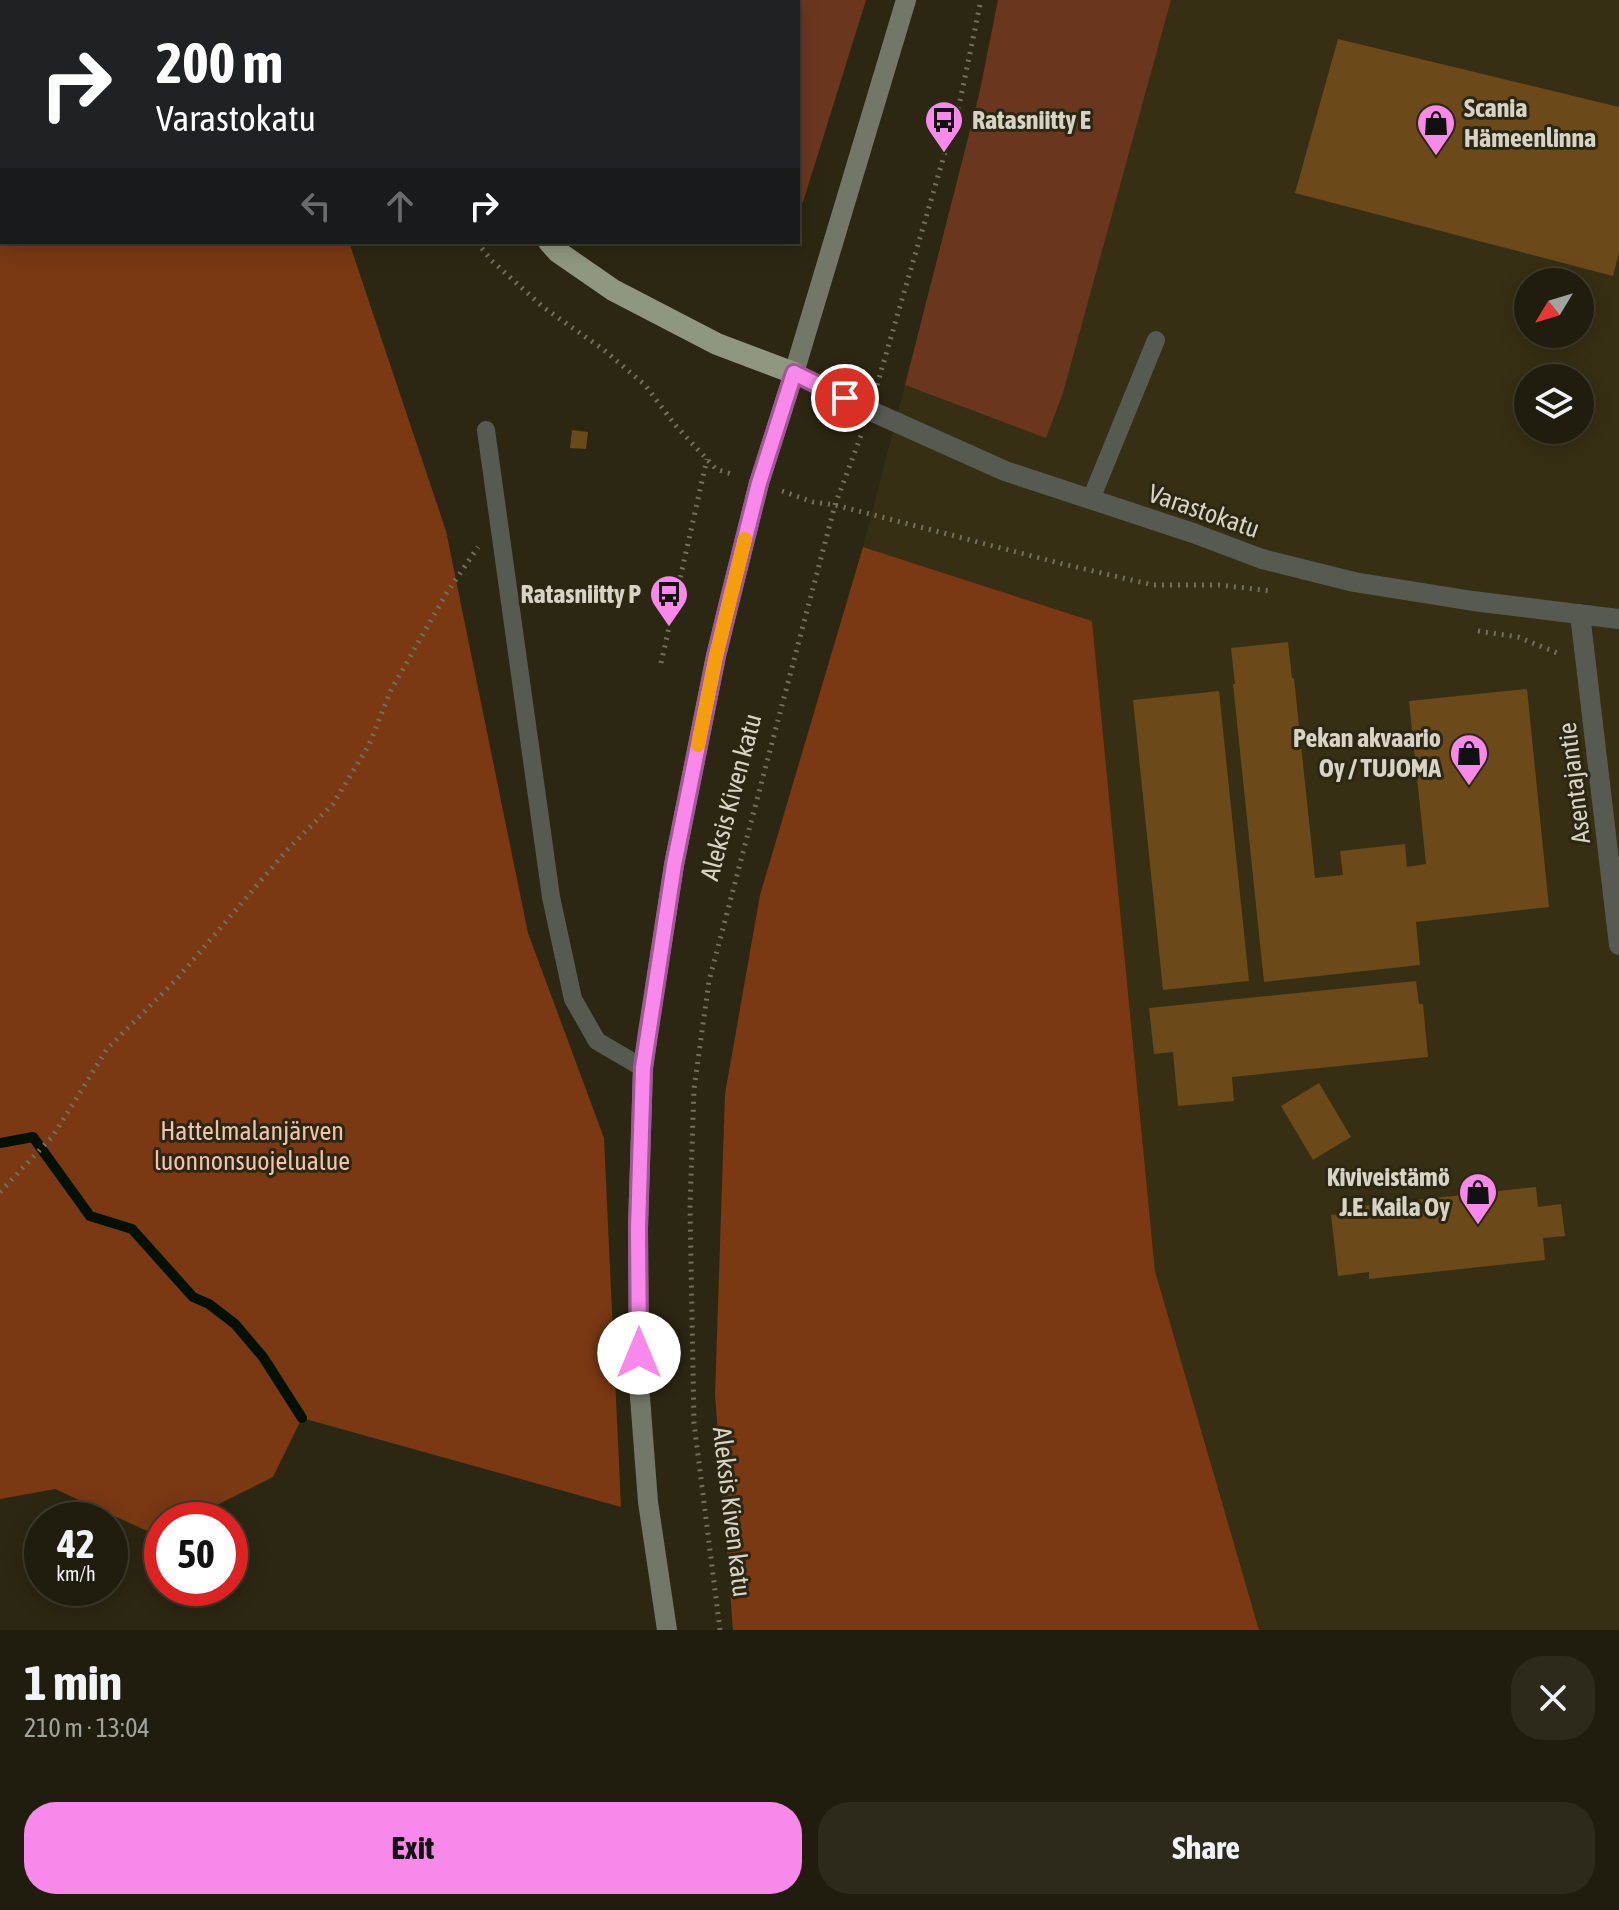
<!DOCTYPE html>
<html lang="en">
<head>
<meta charset="utf-8">
<style>
  body { margin:0; font-family:"Asap Condensed",sans-serif; background:#2d2a1c; color:#f1f3f6; height:100vh; display:flex; flex-direction:column; font-size:30px; white-space:nowrap }
  * { box-sizing:border-box; margin:0 }
  p { font-size:26px; color:#a2a29e }
  .icon { flex:none; width:44px; height:44px; fill:none; stroke:currentColor; stroke-width:2; stroke-linecap:round; stroke-linejoin:round }
  .map { position:relative; height:1630px; overflow:hidden }
  .drawer { display:flex; flex-direction:column; background:#211d0e; flex:1 }
  .drawer>* { flex:none }
  .banner { position:absolute; left:0px; top:0px; width:800px; height:244px; box-shadow:0 4px 20px #0003,0 0 0 2px #3e3b2e; background:#202124; color:#fff; overflow:hidden }
  .needle { width:52px; rotate:232deg }
  .controls { position:absolute; left:1514px; top:268px; display:grid; gap:16px }
  .controls a { display:grid; place-items:center; width:80px; height:80px; border-radius:50%; background:#211d0e; box-shadow:0 4px 20px #0003,0 0 0 2px #3e3b2e; font-size:40px }
  .speed { position:absolute; left:24px; top:1502px; display:flex; gap:16px; font-size:40px; font-weight:700; text-align:center }
  .speed>* { display:grid; place-content:center; width:104px; height:104px; border-radius:50%; background:#211d0e; box-shadow:0 4px 20px #0003,0 0 0 2px #3e3b2e; line-height:1 }
  .speed small { font-size:20px; font-weight:400 }
  .speed .limit { border:12px solid #d22; background:#fff; color:#111 }
  .pin { position:absolute; display:grid; place-items:center; width:68px; height:68px; color:#fff; margin:-34px; border:4px solid #fff; border-radius:50%; box-shadow:0 2px 8px #0007 }
  .me { position:absolute; width:88px; margin:-44px; rotate:0deg; stroke-linejoin:round; filter:drop-shadow(0 0 6px #0008) }
  .turn { display:flex; align-items:center; gap:28px; height:168px; padding:0 24px; font-size:36px }
  .turn .icon { width:104px; height:104px; stroke-width:2.5 }
  .turn b { display:block; font-size:56px; line-height:68px }
  .lanes { display:flex; align-items:center; height:76px; padding:0 24px; background:#0003; justify-content:center; gap:40px; direction:ltr }
  .lanes .off { opacity:.35 }
  .round { display:grid; place-items:center; flex:none; width:84px; height:84px; border-radius:32px; background:#2d2a1c }
  .summary { display:flex; align-items:center; justify-content:space-between; height:136px; padding:0 24px }
  h1 { font-size:48px; font-weight:700; line-height:60px }
  .primary-button { display:flex; gap:16px; margin-top:auto; padding:16px 24px }
  .primary-button a { flex:1; height:92px; border-radius:32px; background:#f888ea; color:#111; font-size:32px; font-weight:700; line-height:92px; text-align:center }
  .primary-button a+a { background:#2d2a1c; color:#f1f3f6 }
  .map>svg:first-child { display:block }
  .built { fill:#362f13; fill-rule:evenodd }
  .green { fill:#6a371e }
  .forest { fill:#7a3813 }
  .lines { fill:none; stroke-linecap:round; stroke-linejoin:round }
  .stream { stroke:#001101; stroke-width:10 }
  .building { fill:#6b4919 }
  .path { stroke:#736f5d; stroke-width:5; stroke-dasharray:2 6; stroke-linecap:butt }
  .service { stroke:#575a51; stroke-width:18 }
  .minor { stroke:#575a51; stroke-width:20 }
  .secondary { stroke:#727768; stroke-width:20 }
  .trunk { stroke:#909781; stroke-width:22 }
  .route-casing { stroke:#a15898; stroke-width:20 }
  .route { stroke:#f888ea; stroke-width:14 }
  .slow { stroke:#f59e0b; stroke-width:14 }
  .labels { text-anchor:middle; stroke-width:6; stroke-linejoin:round; paint-order:stroke }
  .poi-label { font-size:26px; font-weight:bold; fill:#d7d4c7; stroke:#2c2712; text-anchor:end }
  .street-label { font-size:26px; fill:#d7d4c7; stroke:#2c2712 }
  .park-label { font-size:26px; fill:#f3c2ac; stroke:#2c2712 }
</style>
</head>
<body>
<div class="map">
<svg width="1619" height="1630" viewBox="0 0 1619 1630">
  <rect width="100%" height="100%" fill="#2c2712"/>
  <!-- built -->
  <path class="built" d="M1171,0h448v1630h-360l-104,-359 -63,-650 -229,-74 42,-162 141,52 17,-44zM1528,282h52v52h-52zM1528,378h52v52h-52z"/>
  <!-- green -->
  <path class="green" d="M504,0h362l-63,202 -5,3v-203h-294z
    M998,0h173l-108,393 -17,45 -141,-53 74,-290z"/>
  <!-- forest -->
  <path class="forest" d="M0,0h334v2h-332v240h347l97,289 82,402 76,205 17,369 -319,-89 -29,59 -86,43h-25v12l-6,3 -101,-46 -55,10z
    M863,547l229,74 63,650 104,359h-526l-18,-235 10,-301 35,-199z"/>
  <g class="lines">
    <!-- stream -->
    <path class="stream" d="M0,1143l33,-6 57,79 42,13 61,68 16,7 26,20 28,33 39,61"/>
  </g>
  <!-- building -->
  <path class="building" d="M1338,39l281,68v145l-6,24 -318,-83z
    M572,430l16,2 -2,17 -16,-1z
    M1288,642l4,36h2l21,200 28,-3 -3,-24 65,-7 2,23 19,-3 -17,-163 118,-12 22,218 -133,15 4,43 -156,17 -31,-298h2l-4,-36z
    M1219,691l30,290 -86,9 -30,-290z
    M1416,981l3,23h4l5,53 -196,20 2,24 -56,5 -5,-54 -19,2 -5,-46z
    M1319,1083l32,54 -38,23 -32,-54z
    M1536,1187l2,20 23,-3 4,32 -22,2 2,22 -176,19v-7l-31,4 -7,-61 31,-3v-6z"/>
  <g class="lines">
    <!-- path -->
    <path class="path" d="M381,0v2
      M477,242l14,18 52,47 61,43 41,35 31,41 40,43 18,6
      M877,385l83,-284 21,-101
      M782,491l31,11 22,3 228,59 90,21h66l53,6
      M1478,631l40,6 42,17
      M661,663l46,-204
      M0,1192l53,-56 54,-87 69,-69 112,-131 45,-45 36,-59 22,-55 55,-96 32,-47
      M720,1630l-26,-207 -4,-215 4,-119 15,-108 126,-476 27,-72"/>
    <!-- service -->
    <path class="service" d="M486,430l65,467 22,102 24,42 46,27
      M1091,499l65,-159"/>
    <!-- minor -->
    <path class="minor" d="M794,373l77,38 134,60 188,62 69,26 92,23 119,19 146,18
      M1580,614l39,331"/>
    <!-- secondary -->
    <path class="secondary" d="M667,1630l-19,-128 -9,-118 -1,-156 5,-160 5,-36 26,-167 42,-209 43,-173 35,-110 112,-373"/>
    <!-- trunk -->
    <path class="trunk" d="M435,0v2
      M549,242l9,10 55,38 104,54 77,29"/>
  </g>
  <g class="lines">
    <defs>
      <path id="route" d="M639,1353l-1,-125 5,-160 31,-203 42,-209 14,-58 29,-115 35,-110 51,25"/>
    </defs>
    <!-- route casing -->
    <use href="#route" class="route-casing"/>
    <!-- route -->
    <use href="#route" class="route"/>
    <!-- slow -->
    <path class="slow" d="M698,745l18,-89 29,-117"/>
  </g>
  <!-- icons -->
  <defs>
    <symbol id="bus-pin" viewBox="-11 -11 22 30"><path d="M0 17L-7.5 6A9.5 9.5 0 1 1 7.5 6Z" fill="#f888ea" stroke="#2c2712"/><path d="M-5-6H5V4H4V6H2V4H-2V6H-4V4H-5ZM-3.5-4V0h7V-4ZM-3.5 1.2v1.5H-2V1.2ZM2 1.2v1.5H3.5V1.2Z" fill="#111"/></symbol>
    <symbol id="shop-pin" viewBox="-11 -11 22 30"><path d="M0 17L-7.5 6A9.5 9.5 0 1 1 7.5 6Z" fill="#f888ea" stroke="#2c2712"/><path d="M-5-2.5h2.3a2.7 3.5 0 0 1 5.4 0H5L5.5 6h-11ZM-1.5-2.5h3a1.5 2.3 0 0 0-3 0Z" fill="#111"/></symbol>
  </defs>
  <g fill-rule="evenodd">
    <use href="#bus-pin" x="922" y="98" width="44" height="60"/>
    <use href="#shop-pin" x="1414" y="101" width="44" height="60"/>
    <use href="#bus-pin" x="647" y="572" width="44" height="60"/>
    <use href="#shop-pin" x="1447" y="731" width="44" height="60"/>
    <use href="#shop-pin" x="1456" y="1170" width="44" height="60"/>
  </g>
  <g class="labels">
    <!-- poi labels -->
    <g class="poi-label">
      <text x="1464" y="117" text-anchor="start">Scania<tspan x="1464" dy="30">Hämeenlinna</tspan></text>
      <text x="972" y="129" text-anchor="start">Ratasniitty E</text>
      <text x="641" y="603">Ratasniitty P</text>
      <text x="1441" y="747">Pekan akvaario<tspan x="1441" dy="30">Oy / TUJOMA</tspan></text>
      <text x="1450" y="1186">Kiviveistämö<tspan x="1450" dy="30">J.E. Kaila Oy</tspan></text>
    </g>
    <!-- street labels -->
    <g class="street-label">
      <text transform="translate(1204 511) rotate(19)" y="9">Varastokatu</text>
      <text transform="translate(1574 783) rotate(-97)" y="9">Asentajantie</text>
      <text transform="translate(731 797) rotate(-75)" y="9">Aleksis Kiven katu</text>
      <text transform="translate(732 1512) rotate(83)" y="9">Aleksis Kiven katu</text>
    </g>
    <!-- park labels -->
    <g class="park-label">
      <text x="252" y="1140">Hattelmalanjärven<tspan x="252" dy="30">luonnonsuojelualue</tspan></text>
    </g>
  </g>
</svg>
<div class="controls">
<a><svg class="needle" viewBox="-14 -14 28 28"><path d="M0-13l5 13h-10z" fill="#e53935"/><path d="M0 13l5-13h-10z" fill="#a2a29e"/></svg></a>
<a><svg class="icon" aria-label="layers" viewBox="0 0 24 24"><path d="M12 4l9 5-9 5-9-5zM3 14l9 5 9-5"/></svg></a>
</div>
<div class="speed"><div>42<small>km/h</small></div><div class="limit">50</div></div>
<div class="pin" style="left:845px;top:398px;background:#d93025"><svg class="icon" aria-label="arrive" viewBox="0 0 24 24"><path d="M6 21V4h12l-3 4 3 4H6"/></svg></div>
<svg class="me" style="left:639px;top:1353px" viewBox="-20 -20 40 40"><circle r="19" fill="#fff"/><path d="M0-13L10 11 0 6-10 11z" fill="#f888ea"/></svg>
<div class="banner">
<div class="turn"><svg class="icon" aria-label="right" viewBox="0 0 24 24"><path d="M7 20v-9h11M14 6l5 5-5 5"/></svg><div><b>200 m</b>Varastokatu</div></div>
<div class="lanes"><svg class="icon off" aria-label="left" viewBox="0 0 24 24"><path d="M17 20v-9H6M10 6l-5 5 5 5"/></svg><svg class="icon off" aria-label="ahead" viewBox="0 0 24 24"><path d="M12 20V5M6 11l6-6 6 6"/></svg><svg class="icon" aria-label="right" viewBox="0 0 24 24"><path d="M7 20v-9h11M14 6l5 5-5 5"/></svg></div>
</div>
</div>
<section class="drawer">
<div class="summary"><div><h1>1 min</h1><p>210 m · 13:04</p></div><a class="round"><svg class="icon" aria-label="close" viewBox="0 0 24 24"><path d="M6 6l12 12M18 6L6 18"/></svg></a></div>
<div class="primary-button"><a>Exit</a><a>Share</a></div>
</section>
</body>
</html>
